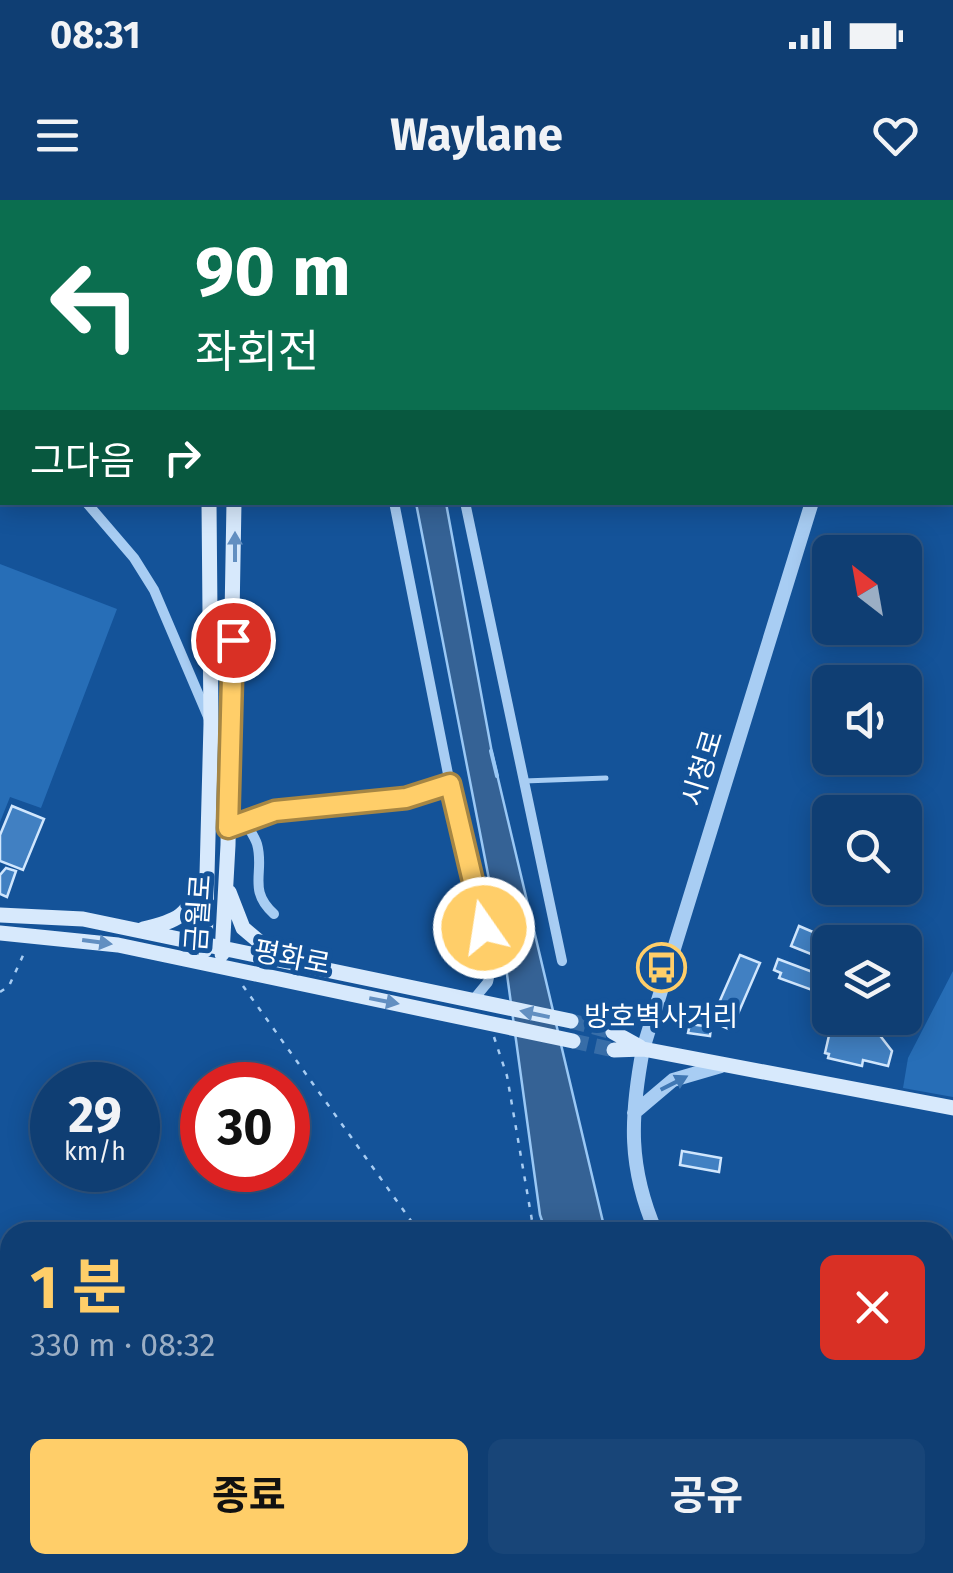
<!DOCTYPE html>
<html lang="ko">
<head>
<meta charset="utf-8">
<style>
  body { margin:0; font-family:"Fira Sans","Noto Sans KR",sans-serif; background:#184578; color:#f1f3f6; height:100vh; display:flex; flex-direction:column; font-size:38px; white-space:nowrap }
  * { box-sizing:border-box; margin:0 }
  p { font-size:32px; color:#9baec4 }
  .icon { flex:none; width:55px; height:55px; fill:none; stroke:currentColor; stroke-width:2; stroke-linecap:round; stroke-linejoin:round }
  .map { position:relative; flex:1; overflow:hidden }
  .panel { position:absolute; left:0px; top:1022px; width:955px; height:352px; display:flex; flex-direction:column; background:#0f3e73; border-radius:30px 30px 0 0; box-shadow:0 5px 25px #0003,0 0 0 2px #2f5785 }
  .panel>* { flex:none }
  .top-card { position:absolute; left:0px; top:0px; width:955px; height:305px; box-shadow:0 5px 25px #0003,0 0 0 2px #2f5785; background:#0b6e4f; color:#fff; overflow:hidden }
  .needle { width:65px; rotate:329deg }
  .controls { position:absolute; left:812px; top:335px; display:grid; gap:20px }
  .controls a { display:grid; place-items:center; width:110px; height:110px; border-radius:15px; background:#0f3e73; box-shadow:0 5px 25px #0003,0 0 0 2px #2f5785; font-size:50px }
  .speed { position:absolute; left:30px; top:862px; display:flex; gap:20px; font-size:50px; font-weight:700; text-align:center }
  .speed>* { display:grid; place-content:center; width:130px; height:130px; border-radius:50%; background:#0f3e73; box-shadow:0 5px 25px #0003,0 0 0 2px #2f5785; line-height:1 }
  .speed small { font-size:25px; font-weight:400 }
  .speed .limit { border:15px solid #d22; background:#fff; color:#111 }
  .pin { position:absolute; display:grid; place-items:center; width:85px; height:85px; color:#fff; margin:-42px; border:5px solid #fff; border-radius:50%; box-shadow:0 2px 10px #0007 }
  .me { position:absolute; width:110px; margin:-55px; rotate:347deg; stroke-linejoin:round; filter:drop-shadow(0 0 8px #0008) }
  .turn { display:flex; align-items:center; gap:35px; height:210px; padding:0 30px; font-size:45px }
  .turn .icon { width:130px; height:130px; stroke-width:2.5 }
  .turn b { display:block; font-size:70px; line-height:85px }
  .then { display:flex; align-items:center; height:95px; padding:0 30px; background:#0003; gap:20px; font-size:38px }
  .round { display:grid; place-items:center; flex:none; width:105px; height:105px; border-radius:15px; background:#184578 }
  .head { display:flex; align-items:center; justify-content:space-between; height:170px; padding:0 30px }
  h1 { font-size:60px; font-weight:700; line-height:75px; color:#ffce69 }
  .action { display:flex; gap:20px; margin-top:auto; padding:20px 30px }
  .action a { flex:1; height:115px; border-radius:15px; background:#ffce69; color:#111; font-size:40px; font-weight:700; line-height:115px; text-align:center }
  .action a+a { background:#184578; color:#f1f3f6 }
  .status { display:flex; justify-content:space-between; align-items:center; height:70px; padding:0 50px; background:#0f3e73; direction:ltr }
  .status svg { height:28px; fill:currentColor }
  header { display:flex; justify-content:space-between; align-items:center; height:130px; padding:0 30px; background:#0f3e73; font-size:45px; font-weight:700 }
  .map>svg:first-child { display:block }
  .green { fill:#276eb7 }
  .water { fill:#356295; stroke:#9ac8f5; stroke-width:2.5 }
  .lines { fill:none; stroke-linecap:round; stroke-linejoin:round }
  .stream { stroke:#9ac8f5; stroke-width:4 }
  .building { fill:#4180c2; stroke:#d0e6fd; stroke-width:2.5 }
  .secondary-tunnel { stroke:#376da8; stroke-width:15; stroke-dasharray:15 8; stroke-linecap:butt }
  .path { stroke:#a8cdf3; stroke-width:2.5; stroke-dasharray:5 8; stroke-linecap:butt }
  .service { stroke:#a8cdf3; stroke-width:5 }
  .minor { stroke:#a8cdf3; stroke-width:10 }
  .tertiary { stroke:#a8cdf3; stroke-width:14 }
  .secondary { stroke:#d7e9fc; stroke-width:15 }
  .oneway { fill:#628fc1 }
  .oneway2 { fill:#4078b4 }
  .route-casing { stroke:#a68644; stroke-width:25 }
  .route { stroke:#ffce69; stroke-width:18 }
  .labels { text-anchor:middle; stroke-width:10; stroke-linejoin:round; paint-order:stroke }
  .street-label { font-size:28px; fill:#fff; stroke:#145399 }
  .poi-label { font-size:28px; fill:#fff; stroke:#145399 }
</style>
</head>
<body>
<div class="status"><b>08:31</b><svg viewBox="0 0 49 12"><path d="M0 12V9h3v3zM5 12V6h3v6zM10 12V3h3v9zM15 12V0h3v12zM26 1h20v11H26zM47 4h2v5h-2z"/></svg></div>
<header><svg class="icon" aria-label="menu" viewBox="0 0 24 24"><path d="M4 6h16M4 12h16M4 18h16"/></svg>Waylane<svg class="icon" aria-label="heart" viewBox="0 0 24 24"><path d="M12 20l-8-8c-3-5 5-10 8-4 3-6 11-1 8 4z"/></svg></header>
<div class="map">
<svg width="953" height="1373" viewBox="0 0 953 1373">
  <rect width="100%" height="100%" fill="#145399"/>
  <!-- green -->
  <path class="green" d="M0,364l117,45 -76,199 -31,-11 -10,25z
    M953,771v126l-50,-9 5,-30z"/>
  <!-- water -->
  <path class="water" d="M416,303h30l46,250 111,469 6,10h-63l-6,-17 -34,-248z
    M767,1365h87l-7,8h-79z"/>
  <g class="lines">
    <!-- stream -->
    <path class="stream" d="M491,551l6,25"/>
  </g>
  <!-- building -->
  <path class="building" d="M12,606l32,13 -21,51 -23,-9v-26z
    M6,668l10,3 -9,26 -7,-3v-19z
    M799,726l35,15 -4,1 -4,18 -35,-14z
    M877,733l31,5v-4l13,3 -5,29 -11,-2v-22h-30z
    M740,755l20,8 -29,67 -20,-9z
    M778,759l40,15 -6,16 -33,-12 2,-5 -7,-3z
    M833,818l38,6 21,27 -4,15 -25,-6 -1,6 -34,-8 1,-4 -4,-1z
    M690,824l21,3 -1,9 -22,-3z
    M682,951l39,7 -2,14 -39,-7z"/>
  <g class="lines">
    <!-- secondary-tunnel -->
    <path class="secondary-tunnel" d="M571,821l42,11
      M573,841l41,9"/>
    <!-- path -->
    <path class="path" d="M243,786l176,246
      M0,792l9,-6 17,-37
      M494,837l13,39 27,156
      M0,1088l10,14
      M212,1365l5,8
      M667,1365l17,8
      M752,1365l2,8
      M340,1373l3,-8
      M409,1373l3,-8"/>
    <!-- service -->
    <path class="service" d="M524,581l82,-3"/>
    <!-- minor -->
    <path class="minor" d="M355,0v2
      M422,0v2
      M158,2l1,-2
      M0,126l2,1
      M86,302l48,56 20,32 55,129
      M394,302l56,282 42,180 -4,18 -14,17
      M465,302l97,459
      M245,622c4,7 10,15 12,22 8,28 -10,46 17,70
      M228,629l47,-18 131,-14 44,-13"/>
    <!-- tertiary -->
    <path class="tertiary" d="M952,36h1
      M634,913l39,-33 48,-14
      M656,1032c-28,-65 -26,-114 -13,-183l169,-547
      M945,1333l8,7"/>
    <!-- secondary -->
    <path class="secondary" d="M209,2v-2
      M234,2v-2
      M229,692l14,36 33,28
      M0,715l83,4 488,102
      M143,729c35,-8 45,-13 59,-48
      M0,733l118,12 455,96
      M205,750l6,-226 -2,-222
      M222,754l6,-109 6,-343
      M613,832l27,15
      M614,850l29,-1 310,59"/>
  </g>
  <!-- one-way arrows -->
  <defs><path id="oneway-solid" d="M-6-.8H1V-3.2L6.5 0L1 3.2V.8H-6Z" transform="scale(2.5)"/></defs>
  <g class="oneway">
    <use href="#oneway-solid" transform="translate(235 347) rotate(-90)"/>
    <use href="#oneway-solid" transform="translate(97 742) rotate(8)"/>
    <use href="#oneway-solid" transform="translate(384 801) rotate(11)"/>
    <use href="#oneway-solid" transform="translate(535 814) rotate(-168)"/>
  </g>
  <use class="oneway2" href="#oneway-solid" transform="translate(674 883) rotate(-27)"/>
  <g class="lines">
    <defs>
      <path id="route" d="M233,440l-5,188 47,-17 131,-13 44,-14 34,144"/>
    </defs>
    <!-- route casing -->
    <use href="#route" class="route-casing"/>
    <!-- route -->
    <use href="#route" class="route"/>
  </g>
  <!-- icons -->
  <defs>
    <symbol id="bus-ring" viewBox="-11 -11 22 22"><circle r="9.5" fill="#145399" stroke="#ffce69" stroke-width="1.5"/><path d="M-5-6H5V4H4V6H2V4H-2V6H-4V4H-5ZM-3.5-4V0h7V-4ZM-3.5 1.2v1.5H-2V1.2ZM2 1.2v1.5H3.5V1.2Z" fill="#ffce69"/></symbol>
  </defs>
  <g fill-rule="evenodd">
    <use href="#bus-ring" x="634" y="740" width="55" height="55"/>
  </g>
  <g class="labels">
    <!-- street labels -->
    <g class="street-label">
      <text transform="translate(702 568) rotate(-73)" y="10">시청로</text>
      <text transform="translate(198 713) rotate(-86)" y="10">금월로</text>
      <text transform="translate(292 757) rotate(11)" y="10">평화로</text>
    </g>
    <!-- poi labels -->
    <g class="poi-label">
      <text x="661" y="826">방호벽사거리</text>
    </g>
  </g>
</svg>
<div class="controls">
<a><svg class="needle" viewBox="-14 -14 28 28"><path d="M0-13l5 13h-10z" fill="#e53935"/><path d="M0 13l5-13h-10z" fill="#9baec4"/></svg></a>
<a><svg class="icon" aria-label="sound" viewBox="0 0 24 24"><path d="M4 9h4l5-4v14l-5-4H4zM17 9q2 3 0 6"/></svg></a>
<a><svg class="icon" aria-label="search" viewBox="0 0 24 24"><circle cx="10" cy="10" r="6"/><path d="M15 15l6 6"/></svg></a>
<a><svg class="icon" aria-label="layers" viewBox="0 0 24 24"><path d="M12 4l9 5-9 5-9-5zM3 14l9 5 9-5"/></svg></a>
</div>
<div class="speed"><div>29<small>km/h</small></div><div class="limit">30</div></div>
<div class="pin" style="left:233px;top:440px;background:#d93025"><svg class="icon" aria-label="arrive" viewBox="0 0 24 24"><path d="M6 21V4h12l-3 4 3 4H6"/></svg></div>
<svg class="me" style="left:484px;top:728px" viewBox="-20 -20 40 40"><circle r="17" fill="#ffce69" stroke="#fff" stroke-width="3"/><path d="M0-11L8 9 0 5-8 9z" fill="#fff"/></svg>
<div class="top-card">
<div class="turn"><svg class="icon" aria-label="left" viewBox="0 0 24 24"><path d="M17 20v-9H6M10 6l-5 5 5 5"/></svg><div><b>90 m</b>좌회전</div></div>
<div class="then">그다음<svg class="icon" aria-label="right" viewBox="0 0 24 24"><path d="M7 20v-9h11M14 6l5 5-5 5"/></svg></div>
</div>
<section class="panel">
<div class="head"><div><h1>1 분</h1><p>330 m · 08:32</p></div><a class="round" style="background:#d93025;color:#fff"><svg class="icon" aria-label="close" viewBox="0 0 24 24"><path d="M6 6l12 12M18 6L6 18"/></svg></a></div>
<div class="action"><a>종료</a><a>공유</a></div>
</section>
</div>
</body>
</html>
